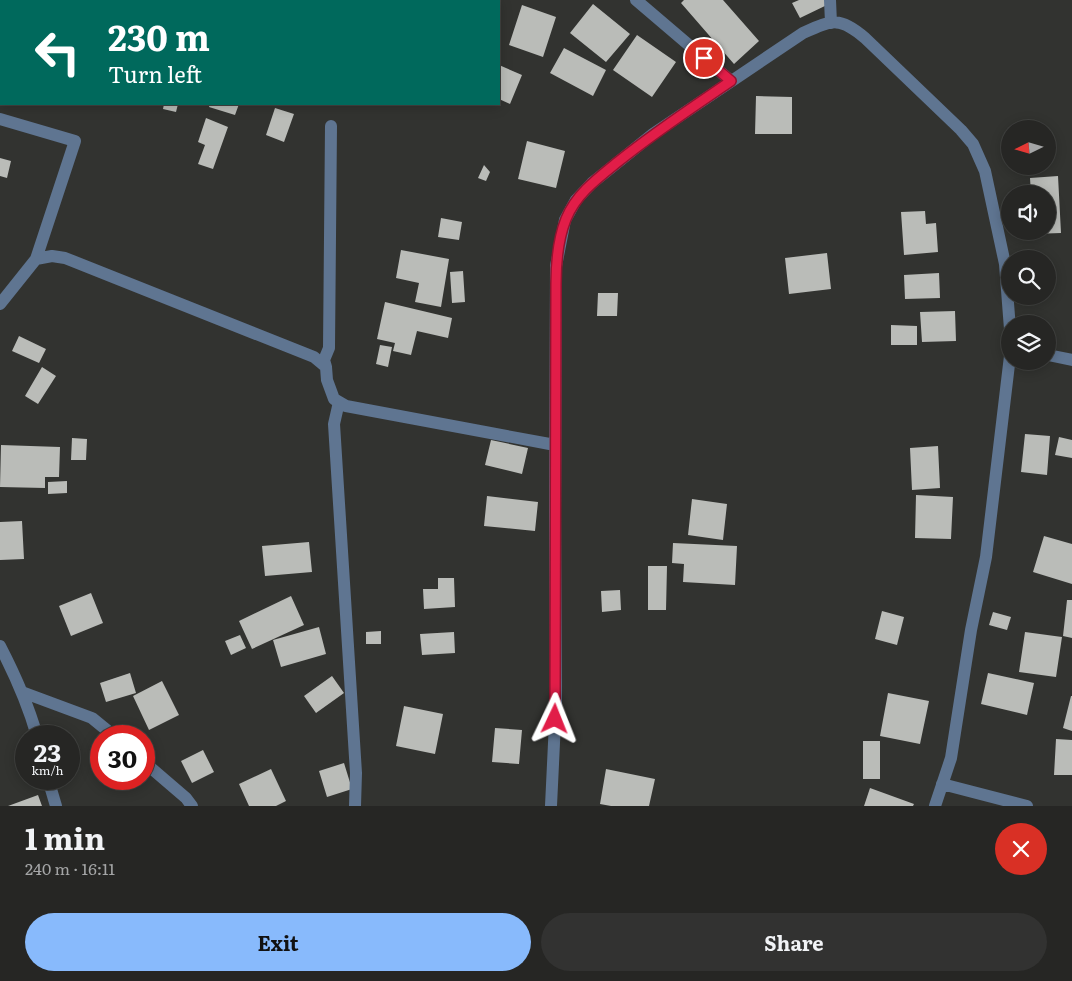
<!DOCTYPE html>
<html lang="en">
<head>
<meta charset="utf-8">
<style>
  body { margin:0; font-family:Literata,serif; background:#323231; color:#f1f3f6; height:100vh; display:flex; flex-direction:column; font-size:19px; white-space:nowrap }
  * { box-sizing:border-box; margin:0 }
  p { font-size:16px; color:#a4a5a6 }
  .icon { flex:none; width:28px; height:28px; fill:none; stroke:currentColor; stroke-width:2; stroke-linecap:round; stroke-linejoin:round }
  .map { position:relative; height:806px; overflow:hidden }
  .panel { display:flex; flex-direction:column; background:#262624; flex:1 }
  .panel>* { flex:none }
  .banner { position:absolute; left:0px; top:0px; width:500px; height:105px; box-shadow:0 2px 12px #0003,0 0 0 1px #424341; background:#00695c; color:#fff; overflow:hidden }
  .needle { width:32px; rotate:265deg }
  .fabs { position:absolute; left:1001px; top:120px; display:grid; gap:10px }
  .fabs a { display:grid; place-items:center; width:55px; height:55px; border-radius:50%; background:#262624; box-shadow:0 2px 12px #0003,0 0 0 1px #424341; font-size:25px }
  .speed { position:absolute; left:15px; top:725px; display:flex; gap:10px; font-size:25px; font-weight:700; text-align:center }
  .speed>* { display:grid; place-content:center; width:65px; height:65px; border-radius:50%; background:#262624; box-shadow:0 2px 12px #0003,0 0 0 1px #424341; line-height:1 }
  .speed small { font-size:12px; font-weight:400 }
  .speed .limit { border:8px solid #d22; background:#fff; color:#111 }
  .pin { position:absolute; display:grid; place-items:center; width:42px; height:42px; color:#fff; margin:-21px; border:2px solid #fff; border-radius:50%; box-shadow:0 1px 5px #0007 }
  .me { position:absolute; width:55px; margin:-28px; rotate:2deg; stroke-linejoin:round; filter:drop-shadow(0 0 4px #0008) }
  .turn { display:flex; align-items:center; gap:18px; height:105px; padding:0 25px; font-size:22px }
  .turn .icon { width:65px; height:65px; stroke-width:2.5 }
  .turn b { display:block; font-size:35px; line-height:42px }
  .round { display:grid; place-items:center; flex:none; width:52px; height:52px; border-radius:26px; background:#323231 }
  .summary { display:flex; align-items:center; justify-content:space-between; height:85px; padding:0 25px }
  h1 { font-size:30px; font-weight:700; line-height:38px }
  .primary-button { display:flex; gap:10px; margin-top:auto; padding:10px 25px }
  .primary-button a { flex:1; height:58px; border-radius:30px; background:#88bafc; color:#111; font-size:20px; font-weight:700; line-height:58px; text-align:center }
  .primary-button a+a { background:#323231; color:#f1f3f6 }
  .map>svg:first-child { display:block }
  .building { fill:#babcb8 }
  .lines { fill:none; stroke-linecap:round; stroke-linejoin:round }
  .street { stroke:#5f7591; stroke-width:12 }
  .route-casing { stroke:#92132f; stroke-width:12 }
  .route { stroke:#e11d48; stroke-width:9 }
</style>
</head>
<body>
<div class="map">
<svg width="1072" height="806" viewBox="0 0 1072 806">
  <rect width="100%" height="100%" fill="#323330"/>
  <!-- building -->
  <path class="building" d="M684,0h39l36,41 -25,23 -53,-61z
    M799,0h28l2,4 -29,14 -8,-15z
    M593,4l37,30 -24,28 -36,-29z
    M522,5l34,12 -13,40 -34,-12z
    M637,35l39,27 -24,35 -39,-27z
    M564,48l42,22 -13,26 -43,-23z
    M499,65l23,10 -12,29 -11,-5z
    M756,96l36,1v37h-37z
    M164,104h14l-2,8 -13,-3z
    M210,104h29l-4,11 -26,-8z
    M275,108l19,6 -10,28 -18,-7z
    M206,118l22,9 -15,42 -15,-5 7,-19 -7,-3z
    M527,141l38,10 -9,37 -38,-9z
    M0,158l11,3 -4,17 -7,-2z
    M484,165l6,7 -4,9 -8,-3z
    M1058,176l3,57 -28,1v-3h15v-37h-17l-1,-16z
    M925,211l1,13 10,-1 2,29 -34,3 -3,-43z
    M441,218l21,4 -3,18 -21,-3z
    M401,250l48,9 -8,48 -26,-5 4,-19 -23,-5z
    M827,253l4,36 -42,5 -4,-36z
    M463,271l2,31 -13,1 -2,-31z
    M939,273l1,25 -35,1 -1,-24z
    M598,293h20l-1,23h-20z
    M385,302l67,16 -4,20 -31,-7 -6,24 -18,-4 2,-8 -18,-4z
    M955,311l1,30 -34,1 -2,-30z
    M891,325l26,1v19h-26z
    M19,336l27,13 -7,14 -27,-12z
    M380,345l12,2 -4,20 -12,-3z
    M42,367l14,9 -18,28 -13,-8z
    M1025,434l25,2 -3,39 -26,-3z
    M1059,437l13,3v18l-17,-3z
    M72,438l15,1 -1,21h-15z
    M491,440l37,8 -6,26 -37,-9z
    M1,445l59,2 -1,30h-14v11l-45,-1z
    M938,446l2,42 -28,2 -2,-42z
    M67,481v12l-19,1v-12z
    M916,495l37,2 -2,42 -36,-1z
    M487,496l51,6 -3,29 -51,-5z
    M692,499l35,5 -4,36 -35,-5z
    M22,521l2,38 -24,1v-38z
    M1044,536l28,8v40l-39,-12z
    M309,542l3,30 -47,4 -3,-30z
    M673,543l64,3 -2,39 -52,-3 1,-18 -12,-1z
    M648,566h19l-1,44h-18z
    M438,578h16l1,29 -31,2 -1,-20h15z
    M620,590l1,20 -19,2 -1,-21z
    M91,593l12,30 -32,13 -12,-30z
    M291,596l13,29 -52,24 -13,-28z
    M1067,600h5v38l-9,-2z
    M882,611l22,6 -7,28 -22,-6z
    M993,612l18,5 -4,13 -18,-5z
    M319,627l7,27 -45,13 -8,-27z
    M381,631v13h-15v-12z
    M454,632l1,21 -33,2 -2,-21z
    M1025,632l37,5 -6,40 -37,-5z
    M240,635l6,13 -15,7 -6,-14z
    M130,673l6,20 -30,9 -6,-19z
    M988,673l46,10 -7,32 -46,-11z
    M332,676l12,17 -28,20 -12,-17z
    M162,681l17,34 -30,15 -16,-34z
    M888,693l41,8 -9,43 -40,-8z
    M1071,696h1v35l-9,-3z
    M404,706l39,8 -8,40 -39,-8z
    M495,728l27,2 -3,34 -27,-2z
    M1056,739l16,1v35h-18z
    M863,741h17v38h-17z
    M203,750l11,22 -22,11 -11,-22z
    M344,763l8,26 -25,8 -8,-26z
    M271,769l15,32 -10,5h-27l-10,-22z
    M606,769l49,10 -6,27h-38l-11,-2z
    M870,788l44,16 -1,2h-49z
    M38,795l4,11h-34z"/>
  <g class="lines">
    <!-- street -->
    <path class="street" d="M636,0l95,81
      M830,0l1,23
      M0,119l75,22 -39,118
      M0,304l36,-45 16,-3 13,2 249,99 12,10 1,13 7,19 12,7 209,39
      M1048,355l24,5
      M326,367l-2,-7 5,-12 2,-222
      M339,402l-5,22 22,349 -1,33
      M0,646c15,29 28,58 37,90
      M22,692l70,26 22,18
      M144,762l42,36 6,8
      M48,779l8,27
      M942,784l85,22
      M551,806l5,-105 -1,-189 1,-246 9,-46 11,-20 16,-17 61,-49 150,-101c29,-13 37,-17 62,5l96,92 12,14 12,27 20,93 5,65
      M935,806l16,-48 20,-128 15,-73 24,-201"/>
  </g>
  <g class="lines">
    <defs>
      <path id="route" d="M555,719l1,-435c0,-21 2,-45 10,-65 10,-25 32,-41 53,-58 36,-29 74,-54 112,-80l-27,-23"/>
    </defs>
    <!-- route casing -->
    <use href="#route" class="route-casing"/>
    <!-- route -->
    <use href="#route" class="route"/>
  </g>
</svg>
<div class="fabs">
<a><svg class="needle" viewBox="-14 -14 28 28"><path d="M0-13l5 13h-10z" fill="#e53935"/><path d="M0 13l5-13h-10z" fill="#a4a5a6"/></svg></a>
<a><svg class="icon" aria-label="sound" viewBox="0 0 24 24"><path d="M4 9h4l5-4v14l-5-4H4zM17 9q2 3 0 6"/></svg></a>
<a><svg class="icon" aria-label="search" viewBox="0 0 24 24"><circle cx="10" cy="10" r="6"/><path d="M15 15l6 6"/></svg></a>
<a><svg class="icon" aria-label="layers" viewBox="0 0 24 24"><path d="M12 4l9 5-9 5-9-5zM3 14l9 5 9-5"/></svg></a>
</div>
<div class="speed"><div>23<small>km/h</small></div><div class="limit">30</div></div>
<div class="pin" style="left:704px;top:58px;background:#d93025"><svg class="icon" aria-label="arrive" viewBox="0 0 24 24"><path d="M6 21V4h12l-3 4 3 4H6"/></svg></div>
<svg class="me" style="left:555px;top:719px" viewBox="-20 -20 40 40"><path d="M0-17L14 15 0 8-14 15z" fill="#e11d48" stroke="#fff" stroke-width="4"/></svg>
<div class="banner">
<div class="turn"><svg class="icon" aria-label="left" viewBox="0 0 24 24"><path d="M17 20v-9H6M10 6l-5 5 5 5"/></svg><div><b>230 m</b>Turn left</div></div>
</div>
</div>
<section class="panel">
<div class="summary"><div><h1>1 min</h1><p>240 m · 16:11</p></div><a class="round" style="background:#d93025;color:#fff"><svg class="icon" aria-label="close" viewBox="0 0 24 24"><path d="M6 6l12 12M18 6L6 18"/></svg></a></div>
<div class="primary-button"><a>Exit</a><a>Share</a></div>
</section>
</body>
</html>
